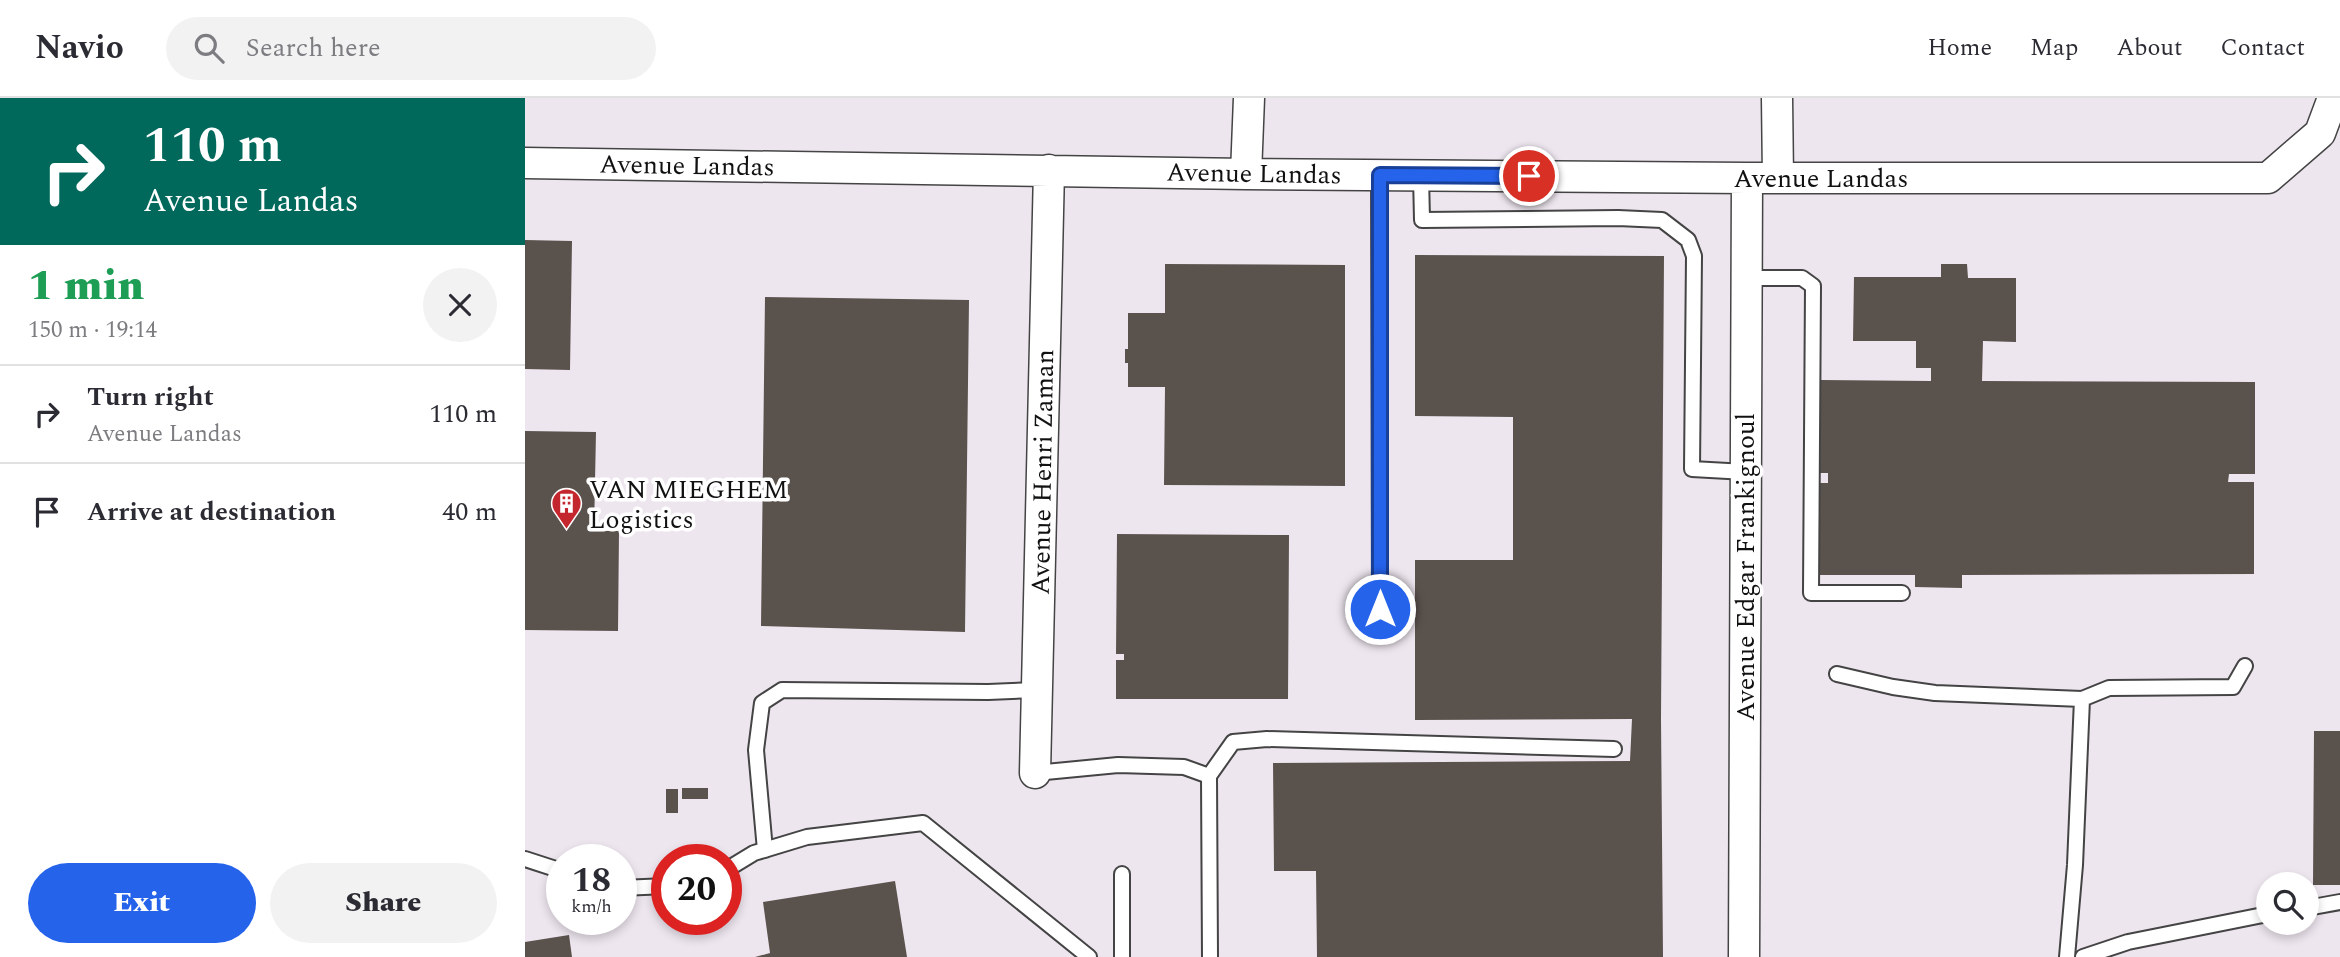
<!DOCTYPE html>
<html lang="en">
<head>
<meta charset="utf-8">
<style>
  body { margin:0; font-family:Spectral,serif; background:#f2f2f3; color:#2b2b33; height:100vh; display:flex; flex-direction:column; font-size:26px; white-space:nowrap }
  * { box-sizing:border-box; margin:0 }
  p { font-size:23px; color:#7c7c81 }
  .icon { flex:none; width:38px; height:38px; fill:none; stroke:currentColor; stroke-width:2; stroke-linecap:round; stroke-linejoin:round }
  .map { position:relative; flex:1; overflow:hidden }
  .side { display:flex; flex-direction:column; background:#fff; width:525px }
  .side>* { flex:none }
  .hud { background:#00695c; color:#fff; overflow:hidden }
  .tools { position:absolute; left:1731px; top:774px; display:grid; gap:14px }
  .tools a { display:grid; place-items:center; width:63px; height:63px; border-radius:50%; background:#fff; box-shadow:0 4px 10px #0003; font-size:35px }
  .speed { position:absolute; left:21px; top:746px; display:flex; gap:14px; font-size:35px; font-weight:700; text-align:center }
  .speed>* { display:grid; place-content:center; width:91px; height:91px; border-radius:50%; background:#fff; box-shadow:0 4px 10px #0003; line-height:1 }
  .speed small { font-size:18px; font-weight:400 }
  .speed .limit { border:10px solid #d22; background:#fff; color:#111 }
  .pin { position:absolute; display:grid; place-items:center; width:60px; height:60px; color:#fff; margin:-30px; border:4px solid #fff; border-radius:50%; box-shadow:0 2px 7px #0007 }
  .me { position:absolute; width:77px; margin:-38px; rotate:0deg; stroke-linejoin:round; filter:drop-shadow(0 0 5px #0008) }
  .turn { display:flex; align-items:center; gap:24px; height:147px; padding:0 28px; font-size:32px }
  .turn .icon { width:91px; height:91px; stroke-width:2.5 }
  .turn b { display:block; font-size:49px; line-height:60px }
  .round { display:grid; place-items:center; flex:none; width:74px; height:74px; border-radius:37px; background:#f2f2f3 }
  .head { display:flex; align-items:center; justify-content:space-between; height:119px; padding:0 28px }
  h1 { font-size:42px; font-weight:800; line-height:52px; color:#1e9e55 }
  .cta { display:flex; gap:14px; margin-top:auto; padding:14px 28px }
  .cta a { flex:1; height:80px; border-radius:42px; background:#2563eb; color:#fff; font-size:28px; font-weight:800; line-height:80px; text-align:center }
  .cta a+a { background:#f2f2f3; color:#2b2b33 }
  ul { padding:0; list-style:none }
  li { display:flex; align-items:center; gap:21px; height:98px; padding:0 28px; border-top:2px solid #e1e1e2 }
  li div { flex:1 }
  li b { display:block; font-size:26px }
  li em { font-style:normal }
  header { display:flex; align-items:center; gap:42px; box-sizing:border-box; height:98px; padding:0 35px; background:#fff; border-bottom:2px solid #e1e1e2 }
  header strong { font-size:33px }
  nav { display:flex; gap:38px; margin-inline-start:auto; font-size:24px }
  .search { width:490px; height:63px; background:#f2f2f3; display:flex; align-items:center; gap:18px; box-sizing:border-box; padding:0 24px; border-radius:38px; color:#7c7c81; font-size:26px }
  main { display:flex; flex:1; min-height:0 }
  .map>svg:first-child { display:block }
  .industrial { fill:#eee6ef; fill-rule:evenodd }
  .building { fill:#5a524d }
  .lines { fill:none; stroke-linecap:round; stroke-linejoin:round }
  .lane-casing { stroke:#444; stroke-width:18 }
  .street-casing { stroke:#444; stroke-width:33 }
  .lane { stroke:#fff; stroke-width:14 }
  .street { stroke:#fff; stroke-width:30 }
  .route-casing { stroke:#184099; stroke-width:18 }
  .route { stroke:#2563eb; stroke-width:12 }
  .labels { text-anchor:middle; stroke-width:7; stroke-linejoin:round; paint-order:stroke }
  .street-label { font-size:26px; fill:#111; stroke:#fff }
  .poi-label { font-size:26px; fill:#111; stroke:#fff; text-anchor:start }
</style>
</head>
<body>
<header>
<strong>Navio</strong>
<div class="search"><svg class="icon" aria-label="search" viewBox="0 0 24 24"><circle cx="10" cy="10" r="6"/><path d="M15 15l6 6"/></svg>Search here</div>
<nav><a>Home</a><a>Map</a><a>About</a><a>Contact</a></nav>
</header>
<main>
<section class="side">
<div class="hud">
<div class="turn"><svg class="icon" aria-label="right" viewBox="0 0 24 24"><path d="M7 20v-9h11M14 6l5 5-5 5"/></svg><div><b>110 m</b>Avenue Landas</div></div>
</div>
<div class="head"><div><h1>1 min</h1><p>150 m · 19:14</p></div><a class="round"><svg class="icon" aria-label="close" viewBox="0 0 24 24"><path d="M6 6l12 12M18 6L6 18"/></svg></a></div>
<ul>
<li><svg class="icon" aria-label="right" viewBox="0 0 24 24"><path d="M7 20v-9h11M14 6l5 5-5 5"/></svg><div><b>Turn right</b><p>Avenue Landas</p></div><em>110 m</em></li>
<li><svg class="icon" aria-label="arrive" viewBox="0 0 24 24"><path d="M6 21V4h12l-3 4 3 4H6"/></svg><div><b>Arrive at destination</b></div><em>40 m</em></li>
</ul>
<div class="cta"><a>Exit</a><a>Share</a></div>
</section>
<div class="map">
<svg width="1815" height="859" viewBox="0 0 1815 859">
  <rect width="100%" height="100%" fill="#fffdf5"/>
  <!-- industrial -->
  <path class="industrial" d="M0,0h1815v859h-1815zM37,761h59v60h-59zM142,761h59v60h-59zM1743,786h39v38h-39z"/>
  <!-- building -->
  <path class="building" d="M0,142l47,1 -2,129 -45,-1z
    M890,157l249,1 -3,463 2,238h-346l-1,-86h-42l-1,-108 357,-2 2,-42 -217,1v-160h98v-143l-98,-1z
    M640,166l180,1v221l-181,-1 1,-98h-37v-24h-3v-14h3v-36h37z
    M1416,166h26l1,14h48v64l-33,-1 -1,40 273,1v92h-26l-1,8h26v92l-292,1v13l-47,-1v-12h-95v-92h8v-10h-8l1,-93 110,1v-13h-15v-27h-63l1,-64h87z
    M240,199l204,3 -4,332 -204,-6z
    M0,333l71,1 -2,99h25l-1,100 -93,-1z
    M592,436l172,1 -1,164h-172v-39h8v-6h-8z
    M1789,633h26v154h-27z
    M157,690h26v11h-26z
    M141,691h12v24h-12z
    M370,783l12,76h-152l15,-4 -7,-51z
    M44,837l3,22h-47v-15z"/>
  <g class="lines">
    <defs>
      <path id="lane" d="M854,77l1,434
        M896,77l1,45 196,-2 44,2 26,20 6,16 -2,213 54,3
        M1221,180h56l11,8 -2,307h91
        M1312,576l56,13 42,6 147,6 -7,166 -8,92
        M1557,601l27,-11 124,-1 12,-21
        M510,675l83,-8 66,2 25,9 1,181
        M684,678l24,-34 34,-3 347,10
        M240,752l-9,-100 6,-47 20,-13 206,2 49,-2
        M0,761l37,12
        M201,772l28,-17 53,-16 116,-14 166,134
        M96,790l46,-2
        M1782,810l33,-6
        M597,859v-83
        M1558,859l45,-15 140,-28"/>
      <path id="street" d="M1252,0l1,80
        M0,65l721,11 501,4h521l52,-45 13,-35
        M721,76l3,-76
        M510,675l14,-603
        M1219,859l3,-779"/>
    </defs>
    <!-- lane casing -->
    <use href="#lane" class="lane-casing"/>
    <!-- street casing -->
    <use href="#street" class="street-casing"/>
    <!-- lane -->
    <use href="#lane" class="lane"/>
    <!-- street -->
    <use href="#street" class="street"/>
  </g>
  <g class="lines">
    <defs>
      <path id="route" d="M855,511v-434l149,1"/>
    </defs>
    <!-- route casing -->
    <use href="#route" class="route-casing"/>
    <!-- route -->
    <use href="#route" class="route"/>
  </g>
  <!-- icons -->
  <defs>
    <symbol id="building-pin" viewBox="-11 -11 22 30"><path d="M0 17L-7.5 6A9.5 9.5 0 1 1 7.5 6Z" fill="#c4262e" stroke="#fff"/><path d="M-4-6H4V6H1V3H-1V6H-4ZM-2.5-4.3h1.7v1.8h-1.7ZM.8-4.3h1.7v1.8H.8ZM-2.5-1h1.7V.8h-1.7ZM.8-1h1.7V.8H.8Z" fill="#fff"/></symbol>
  </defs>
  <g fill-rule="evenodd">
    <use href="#building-pin" x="24" y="388" width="35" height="47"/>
  </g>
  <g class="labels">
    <!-- street labels -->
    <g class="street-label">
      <text transform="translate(162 67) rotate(1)" y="9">Avenue Landas</text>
      <text transform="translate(729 75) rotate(1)" y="9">Avenue Landas</text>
      <text x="1296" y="89">Avenue Landas</text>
      <text transform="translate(517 374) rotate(-89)" y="9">Avenue Henri Zaman</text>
      <text transform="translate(1220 469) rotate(-90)" y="9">Avenue Edgar Frankignoul</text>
    </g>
    <!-- poi labels -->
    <g class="poi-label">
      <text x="64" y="400">VAN MIEGHEM<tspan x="64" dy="30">Logistics</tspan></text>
    </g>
  </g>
</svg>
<div class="tools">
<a><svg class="icon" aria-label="search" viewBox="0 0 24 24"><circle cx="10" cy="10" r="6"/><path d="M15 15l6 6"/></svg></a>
</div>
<div class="speed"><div>18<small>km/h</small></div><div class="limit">20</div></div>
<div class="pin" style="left:1004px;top:78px;background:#d93025"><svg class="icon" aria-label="arrive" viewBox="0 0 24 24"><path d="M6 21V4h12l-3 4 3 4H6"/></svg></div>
<svg class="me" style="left:855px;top:511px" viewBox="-20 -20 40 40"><circle r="17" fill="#2563eb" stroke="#fff" stroke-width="3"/><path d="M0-11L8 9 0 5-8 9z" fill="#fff"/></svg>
</div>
</main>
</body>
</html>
